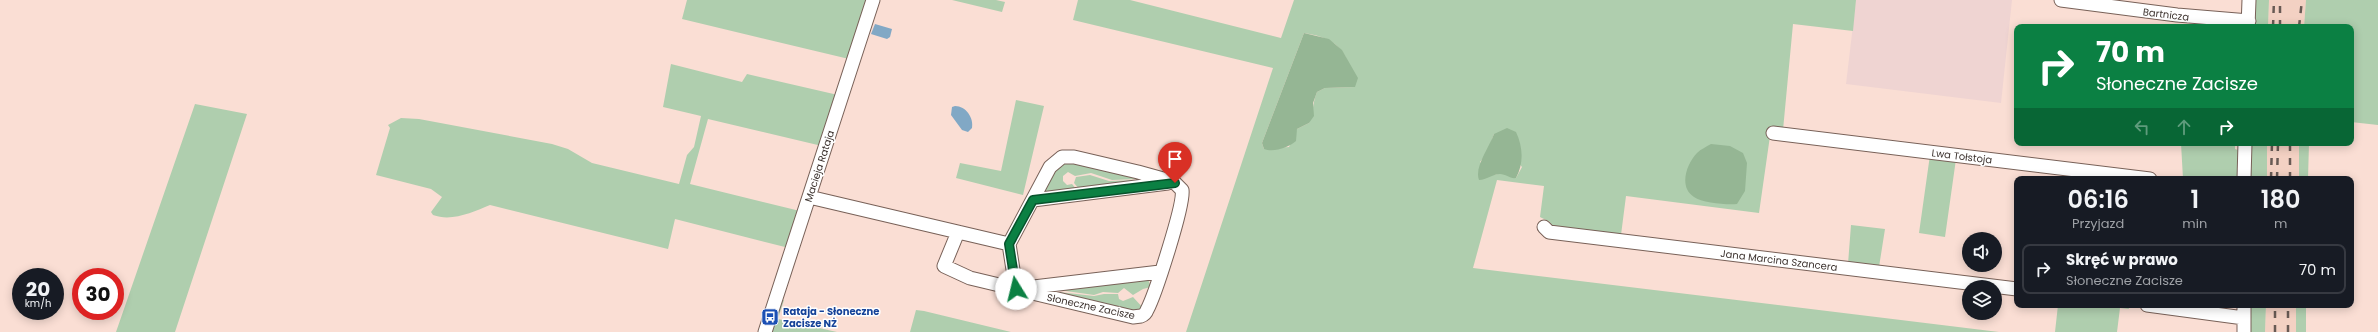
<!DOCTYPE html>
<html lang="pl">
<head>
<meta charset="utf-8">
<style>
  body { margin:0; font-family:Poppins,sans-serif; background:#242831; color:#f1f3f6; height:100vh; display:flex; flex-direction:column; font-size:15px; white-space:nowrap }
  * { box-sizing:border-box; margin:0 }
  p { font-size:13px; color:#9ea1a6 }
  .icon { flex:none; width:22px; height:22px; fill:none; stroke:currentColor; stroke-width:2; stroke-linecap:round; stroke-linejoin:round }
  .map { position:relative; flex:1; overflow:hidden }
  .drawer { position:absolute; left:2014px; top:176px; width:340px; height:132px; display:flex; flex-direction:column; background:#171b24; border-radius:8px; box-shadow:0 2px 10px #0003 }
  .drawer>* { flex:none }
  .top-card { position:absolute; left:2014px; top:24px; width:340px; height:122px; border-radius:8px; box-shadow:0 2px 10px #0003; background:#0b8043; color:#fff; overflow:hidden }
  .buttons { position:absolute; left:1962px; top:232px; display:grid; gap:8px }
  .buttons a { display:grid; place-items:center; width:40px; height:40px; border-radius:50%; background:#171b24; box-shadow:0 2px 10px #0003; font-size:20px }
  .speed { position:absolute; left:12px; top:268px; display:flex; gap:8px; font-size:20px; font-weight:700; text-align:center }
  .speed>* { display:grid; place-content:center; width:52px; height:52px; border-radius:50%; background:#171b24; box-shadow:0 2px 10px #0003; line-height:1 }
  .speed small { font-size:10px; font-weight:400 }
  .speed .limit { border:6px solid #d22; background:#fff; color:#111 }
  .pin { position:absolute; display:grid; place-items:center; width:34px; height:34px; color:#fff; margin:-41px -17px; border-radius:50% 50% 50% 0; rotate:-45deg; box-shadow:0 0 4px #0007 }
  .pin .icon { rotate:45deg }
  .me { position:absolute; width:44px; margin:-22px; rotate:351deg; stroke-linejoin:round; filter:drop-shadow(0 0 3px #0008) }
  .turn { display:flex; align-items:center; gap:14px; height:84px; padding:0 16px; font-size:18px }
  .turn .icon { width:52px; height:52px; stroke-width:2.5 }
  .turn b { display:block; font-size:28px; line-height:34px }
  .lanes { display:flex; align-items:center; height:38px; padding:0 16px; background:#0003; justify-content:center; gap:20px; direction:ltr }
  .lanes .off { opacity:.35 }
  .eta { display:flex; justify-content:space-evenly; align-items:center; height:68px; text-align:center }
  .eta b { font-size:24px; font-weight:600; line-height:28px }
  ul { padding:0; list-style:none }
  li { display:flex; align-items:center; gap:12px; height:50px; margin:0 8px 6px; padding:0 8px; border:2px solid #363941; border-radius:8px }
  li div { flex:1 }
  li b { display:block; font-size:15px }
  li em { font-style:normal }
  .map>svg:first-child { display:block }
  .built { fill:#f3d1c3 }
  .industrial { fill:#efd4d2 }
  .green { fill:#afceae; fill-rule:evenodd }
  .forest { fill:#95b694 }
  .water { fill:#81a8c5 }
  .lines { fill:none; stroke-linecap:round; stroke-linejoin:round }
  .minor-casing { stroke:#786158; stroke-width:15 }
  .minor { stroke:#fff; stroke-width:13 }
  .rail { stroke:#685a54; stroke-width:2.5; stroke-dasharray:7 7; stroke-linecap:butt }
  .route-casing { stroke:#07532c; stroke-width:10 }
  .route { stroke:#0b8043; stroke-width:7 }
  .labels { text-anchor:middle; stroke-width:3; stroke-linejoin:round; paint-order:stroke }
  .street-label { font-size:10px; fill:#3d332f; stroke:#fff }
  .transit-label { font-size:10px; font-weight:bold; fill:#164399; stroke:#fff; text-anchor:start }
</style>
</head>
<body>
<div class="map">
<svg width="2378" height="332" viewBox="0 0 2378 332">
  <rect width="100%" height="100%" fill="#faded4"/>
  <!-- built -->
  <path class="built" d="M2269,0h37l-2,27h-36z
    M2267,143h32v36h-32z
    M2266,305h30v27h-31z"/>
  <!-- industrial -->
  <path class="industrial" d="M1856,0h156l-11,103 -155,-19z"/>
  <!-- green -->
  <path class="green" d="M687,0h180l-18,59 -167,-40z
    M952,0h44l9,2 -3,10z
    M1078,0h52l151,38 13,-38h562l-3,31 -60,-7 -10,106 -13,6 -11,77 -133,-17 -5,39 -70,-7 -1,-6 -10,-5 4,-31 -47,-6 -24,88 526,64h-813l87,-264 -200,-48zM1304,33c37,6 43,19 51,54l-30,1 -8,4c-5,12 -3,19 -8,31l-12,6 -8,18 -25,2 -2,-6zM1494,134l28,33 -6,11 -14,-5 -9,2 -13,-13 7,-9z
    M2252,0h17l-1,27h-16z
    M2306,0h72v125l-27,-3v-95h-47z
    M671,64l71,18 5,-8 91,21 -16,51 -114,-27 -18,65 110,27 -11,37 -114,-29 -7,30 -178,-44c-17,7 -38,17 -57,10l-2,-3 11,-15 -11,-8 -55,-14 14,-47 -2,-3 13,-7 18,1 133,25 16,5 24,14 87,21 8,-29 7,-8 7,-31 -38,-9z
    M1016,100l28,6 -21,89 -67,-17 4,-15 41,8z
    M195,104l52,10 -72,218h-59z
    M2181,143h58l-4,1v5l3,1v29h-55z
    M2248,143h19v36h-20z
    M2299,143h10l-1,36h-9z
    M1930,155l26,4 -11,78 -26,-4z
    M1063,161l76,18 -27,1 -21,-7 -16,3 -7,-4 -5,4v5l4,4 5,-1 6,7 -32,2 -1,-9z
    M1090,175l19,6 30,-1 -59,10 -6,-7 2,-6z
    M1851,225l34,4 -6,38 -31,-3z
    M1148,279l3,8 -8,2 -10,6 -9,-7 -6,5 -15,-1 -9,3 -35,-5z
    M1059,292l35,4 10,-2h14l1,5 4,2 10,-4 11,12 -4,4 -82,-18z
    M780,300h4l-6,19 59,13h-67l3,-10 3,1z
    M2058,305l70,1 1,3 -9,-1 -3,24h-62z
    M2247,305h19l-1,27h-18z
    M2296,305h10v27h-10z
    M916,310l8,1 87,21h-101z"/>
  <!-- forest -->
  <path class="forest" d="M1304,33l25,6 13,11 16,28 -3,9 -30,1 -8,4 -4,11 1,13 -5,7 -12,6 -1,12c-7,6 -22,12 -32,8l-2,-6z
    M1507,128l9,4c7,15 8,31 0,46 -6,1 -10,-4 -16,-4 -8,0 -13,6 -21,6 -5,-13 10,-32 15,-46z
    M1711,144l19,2 13,7 4,10 -2,28 -8,13c-10,1 -35,-1 -43,-7 -16,-10 -7,-34 3,-44 4,-4 9,-6 14,-9z"/>
  <!-- water -->
  <path class="water" d="M875,24l17,5 -2,8 -3,2 -16,-5z
    M955,106c11,0 19,12 17,22l-4,4 -6,-2 -11,-15 1,-8z"/>
  <g class="lines">
    <defs>
      <path id="minor" d="M2061,0l116,15 72,6
        M2248,27l1,-27
        M1773,133l377,46
        M2244,179l1,-36
        M809,197l200,47 41,-77 12,-10h12l64,15 36,10 8,8c3,13 -27,105 -35,120 -1,3 -3,5 -6,6l-8,1 -117,-28 -7,-45
        M1033,200l135,-17
        M1544,227l5,5 468,57
        M958,232l-14,34 26,12 46,11 144,-17
        M2147,305l97,13
        M765,332l108,-332
        M2244,332v-27"/>
    </defs>
    <!-- minor casing -->
    <use href="#minor" class="minor-casing"/>
    <!-- minor -->
    <use href="#minor" class="minor"/>
    <!-- rail -->
    <path class="rail" d="M2273,27l1,-27
      M2280,27v-27
      M2299,27l3,-27
      M2271,179l1,-36
      M2277,179l1,-36
      M2290,179v-36
      M2275,332v-27
      M2288,332v-27"/>
  </g>
  <g class="lines">
    <defs>
      <path id="route" d="M1016,289l-7,-45 24,-44 142,-17"/>
    </defs>
    <!-- route casing -->
    <use href="#route" class="route-casing"/>
    <!-- route -->
    <use href="#route" class="route"/>
  </g>
  <!-- icons -->
  <defs>
    <symbol id="bus-square" viewBox="-11 -11 22 22"><rect x="-9" y="-9" width="18" height="18" rx="4" fill="#1a4fb4" stroke="#fff"/><path d="M-5-6H5V4H4V6H2V4H-2V6H-4V4H-5ZM-3.5-4V0h7V-4ZM-3.5 1.2v1.5H-2V1.2ZM2 1.2v1.5H3.5V1.2Z" fill="#fff"/></symbol>
  </defs>
  <g fill-rule="evenodd">
    <use href="#bus-square" x="760" y="307" width="20" height="20"/>
  </g>
  <g class="labels">
    <!-- street labels -->
    <g class="street-label">
      <text transform="translate(2166 14) rotate(7)" y="4">Bartnicza</text>
      <text transform="translate(1962 156) rotate(7)" y="4">Lwa Tołstoja</text>
      <text transform="translate(819 166) rotate(-72)" y="4">Macieja Rataja</text>
      <text transform="translate(1779 260) rotate(7)" y="4">Jana Marcina Szancera</text>
      <text transform="translate(1091 306) rotate(12)" y="4">Słoneczne Zacisze</text>
    </g>
    <!-- transit labels -->
    <g class="transit-label">
      <text x="783" y="315">Rataja - Słoneczne<tspan x="783" dy="12">Zacisze NŻ</tspan></text>
    </g>
  </g>
</svg>
<div class="buttons">
<a><svg class="icon" aria-label="sound" viewBox="0 0 24 24"><path d="M4 9h4l5-4v14l-5-4H4zM17 9q2 3 0 6"/></svg></a>
<a><svg class="icon" aria-label="layers" viewBox="0 0 24 24"><path d="M12 4l9 5-9 5-9-5zM3 14l9 5 9-5"/></svg></a>
</div>
<div class="speed"><div>20<small>km/h</small></div><div class="limit">30</div></div>
<div class="pin" style="left:1175px;top:183px;background:#d93025"><svg class="icon" aria-label="arrive" viewBox="0 0 24 24"><path d="M6 21V4h12l-3 4 3 4H6"/></svg></div>
<svg class="me" style="left:1016px;top:289px" viewBox="-20 -20 40 40"><circle r="19" fill="#fff"/><path d="M0-13L10 11 0 6-10 11z" fill="#0b8043"/></svg>
<div class="top-card">
<div class="turn"><svg class="icon" aria-label="right" viewBox="0 0 24 24"><path d="M7 20v-9h11M14 6l5 5-5 5"/></svg><div><b>70 m</b>Słoneczne Zacisze</div></div>
<div class="lanes"><svg class="icon off" aria-label="left" viewBox="0 0 24 24"><path d="M17 20v-9H6M10 6l-5 5 5 5"/></svg><svg class="icon off" aria-label="ahead" viewBox="0 0 24 24"><path d="M12 20V5M6 11l6-6 6 6"/></svg><svg class="icon" aria-label="right" viewBox="0 0 24 24"><path d="M7 20v-9h11M14 6l5 5-5 5"/></svg></div>
</div>
<section class="drawer">
<div class="eta">
<div><b>06:16</b><p>Przyjazd</p></div>
<div><b>1</b><p>min</p></div>
<div><b>180</b><p>m</p></div>
</div>
<ul>
<li><svg class="icon" aria-label="right" viewBox="0 0 24 24"><path d="M7 20v-9h11M14 6l5 5-5 5"/></svg><div><b>Skręć w prawo</b><p>Słoneczne Zacisze</p></div><em>70 m</em></li>
</ul>
</section>
</div>
</body>
</html>
